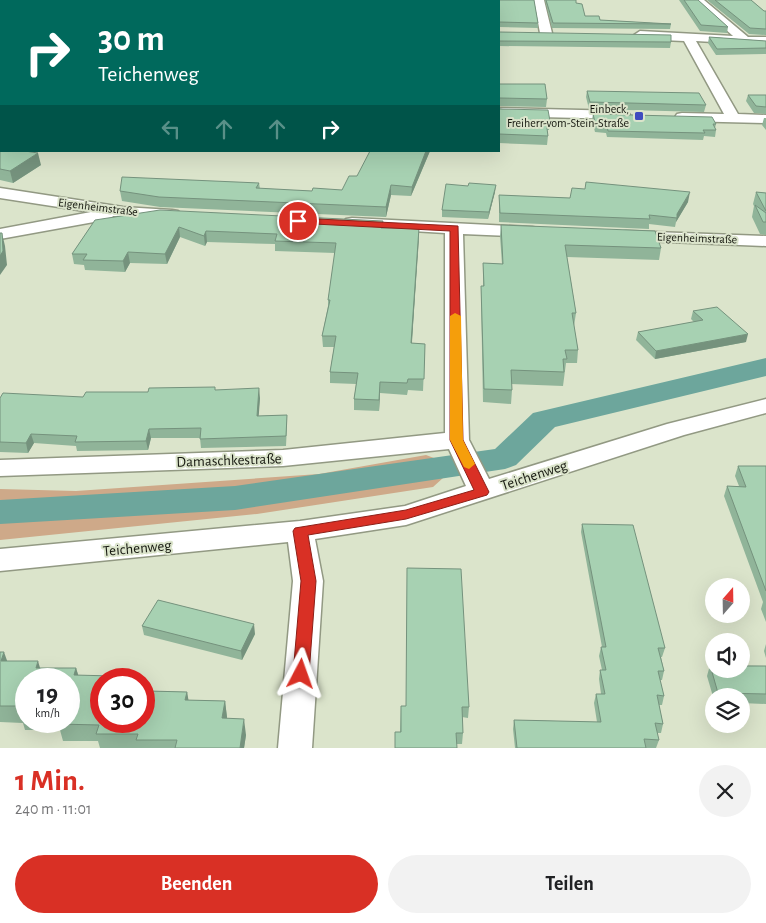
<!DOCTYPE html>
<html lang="de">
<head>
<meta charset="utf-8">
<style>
  body { margin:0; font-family:"Alegreya Sans",sans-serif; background:#f2f2f2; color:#202124; height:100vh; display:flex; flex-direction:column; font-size:19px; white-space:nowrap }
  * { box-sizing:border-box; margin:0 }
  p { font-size:16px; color:#757577 }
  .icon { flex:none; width:28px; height:28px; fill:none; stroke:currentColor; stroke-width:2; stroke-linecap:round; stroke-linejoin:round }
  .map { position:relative; height:748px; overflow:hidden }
  .panel { display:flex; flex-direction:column; background:#fff; flex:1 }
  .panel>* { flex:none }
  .guide { position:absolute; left:0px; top:0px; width:500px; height:152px; box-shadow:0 5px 20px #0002; background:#00695c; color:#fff; overflow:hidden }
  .needle { width:32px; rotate:20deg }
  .fabs { position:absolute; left:705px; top:578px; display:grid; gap:10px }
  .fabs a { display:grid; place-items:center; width:45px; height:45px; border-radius:50%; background:#fff; box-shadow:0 5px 20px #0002; font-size:25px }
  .speed { position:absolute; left:15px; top:668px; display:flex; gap:10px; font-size:25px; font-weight:700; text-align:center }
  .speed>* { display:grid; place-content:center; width:65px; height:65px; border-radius:50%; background:#fff; box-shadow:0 5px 20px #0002; line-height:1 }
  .speed small { font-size:12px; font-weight:400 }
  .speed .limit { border:8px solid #d22; background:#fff; color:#111 }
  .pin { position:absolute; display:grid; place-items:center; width:42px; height:42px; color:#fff; margin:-21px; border:2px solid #fff; border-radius:50%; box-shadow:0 1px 5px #0007 }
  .me { position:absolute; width:55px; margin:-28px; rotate:4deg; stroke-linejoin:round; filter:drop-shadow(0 0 4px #0008) }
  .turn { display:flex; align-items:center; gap:18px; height:105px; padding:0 15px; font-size:22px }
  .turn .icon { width:65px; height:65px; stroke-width:2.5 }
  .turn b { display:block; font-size:35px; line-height:42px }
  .lanes { display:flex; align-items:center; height:48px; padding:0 15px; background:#0003; justify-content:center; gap:25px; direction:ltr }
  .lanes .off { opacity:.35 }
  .round { display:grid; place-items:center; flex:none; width:52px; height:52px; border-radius:26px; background:#f2f2f2 }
  .overview { display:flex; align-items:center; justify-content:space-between; height:85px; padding:0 15px }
  h1 { font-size:30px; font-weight:700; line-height:38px; color:#d93025 }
  .action { display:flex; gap:10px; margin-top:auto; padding:10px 15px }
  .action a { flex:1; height:58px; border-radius:30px; background:#d93025; color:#fff; font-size:20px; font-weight:700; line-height:58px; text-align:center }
  .action a+a { background:#f2f2f2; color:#202124 }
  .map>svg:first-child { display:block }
  .forest { fill:#cea989 }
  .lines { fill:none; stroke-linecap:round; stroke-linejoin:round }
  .canal { fill:#6da69c; fill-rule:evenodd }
  .street-casing { stroke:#929983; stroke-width:3 }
  .street { fill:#fff; fill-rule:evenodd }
  .wall { fill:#90b499; fill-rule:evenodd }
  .shaded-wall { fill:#75927d }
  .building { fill:#a7d1b2; stroke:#75927d }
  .route { fill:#d93025; stroke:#8d1f18 }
  .slow { fill:#f59e0b }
  .poi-dot { fill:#3f4bbf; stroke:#dbe4cb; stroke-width:2 }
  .labels { text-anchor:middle; stroke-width:4; stroke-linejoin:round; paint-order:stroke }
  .far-poi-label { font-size:12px; fill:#15170f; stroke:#dbe4cb; text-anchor:end }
  .far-street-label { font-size:12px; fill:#15170f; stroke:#dbe4cb }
  .street-label { font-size:15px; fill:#15170f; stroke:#dbe4cb }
</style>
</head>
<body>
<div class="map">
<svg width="766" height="748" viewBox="0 0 766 748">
  <rect width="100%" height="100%" fill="#dbe4cb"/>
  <!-- forest -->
  <path class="forest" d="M426,455l8,3 9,20 -10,9 -176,27 -257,26v-51l76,2 243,-17z"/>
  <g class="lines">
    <!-- canal -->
    <path class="canal" d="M766,358v18l-211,51 -39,38 -11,4 -270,41 -235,14v-24l235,-14 260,-37 38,-36z"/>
    <defs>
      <path id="street" d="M534,0h10l8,33 -2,2h-8l-2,-2z
        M693,0h11l44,37h18v8l-70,-4 42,73 28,1v8l-84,-2 -5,-1 -2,-3 2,-3 5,-1 42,1 -40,-73 -44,-2 -6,-4 6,-4 93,5z
        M499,108l124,3 5,1 2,3 -2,3 -5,1 -124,-3z
        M0,188l123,19 49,3 6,1 3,4 -3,4 -6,1 -59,-4 -2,3 -6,1 -105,19v-10l91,-17 -91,-14z
        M352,218l180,9 6,1 3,4 -3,4 -6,1 -69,-3 6,206 20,39 178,-55 99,-25v14l-82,22 -278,90 -91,14 8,42 -11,167h-34l15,-167 -5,-39 -288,29v-22l300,-28 105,-15 61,-20 -17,-37 -166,17 -283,10v-16l283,-10 162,-17v-200l-99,-6 -3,-4 3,-4z
        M626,231l140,5v10l-146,-6 -3,-4 3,-4z"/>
    </defs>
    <!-- street casing -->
    <use href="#street" class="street-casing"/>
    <!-- street -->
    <use href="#street" class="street"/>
  </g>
  <!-- wall -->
  <path class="wall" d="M0,0h432l-1,1h-430v95l-1,-1z
    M494,0l44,23v5l-39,-1z
    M545,0h31v3l9,13 15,4 71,4 -1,5 -118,-1z
    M679,0h19l30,27 -1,6 -27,-2z
    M707,0h44l13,11h2v24l-17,-1z
    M499,30v2l172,10 -1,6 -171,-2z
    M709,37l57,4v13l-50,1 -8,-12z
    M499,84l48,15 -1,8 -47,-1z
    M587,91l119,14 -2,7 -115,-3 -3,-12z
    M748,95h18v19l-12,-1 -8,-12z
    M499,108l51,13 -1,9h-2l1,6 -1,9 -48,-2z
    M593,114l123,10 -1,4 1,2 -1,7 -11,-1 -1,4 -96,-3 -1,-4 -11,-1 -3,-12z
    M764,118h2v12l-4,-5z
    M0,147l41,18 -28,18 -13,-3z
    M430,151l-19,45 -20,-1 -5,22 -226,-10 -38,-6 -2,-10 139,-8 1,6 52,2 30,-1 15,-14z
    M495,192l-7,27 -46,-2v-7z
    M756,192l10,1v42l-6,-1 -8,-17 2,-11 -1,-2z
    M499,195l71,3 118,4 -12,20 -1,5 -26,-3v5l-150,-7z
    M95,220l324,8 -7,115 13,1 -2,47 -15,-1 -1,5 -27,-2 -1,18 -25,-1v-11l2,-15 -26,-1v-11l4,-25h-11l-1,-11 6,-30v-6l7,-47 -60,-2v-7l-68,-2 -2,4 -25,-9 -13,27 -37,-1 -5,9 -40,-2 -1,-5 -10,-1 -2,-10z
    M501,225l160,23 -2,12 -92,-3 9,56 -2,13 4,24 -1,13h-11l-3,23 -52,-2 1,6 -1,14 -28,-2 -2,-104v-12h2v-23l19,1 -2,-28z
    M693,311l53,31 -91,17 -19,-19 2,-8 56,-10 -3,-3z
    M216,390l44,8 -2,18 29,-1v10l-1,21 -85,2 -1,-10h-49l-3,12 -71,1 -1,-5 -42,-3 -6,10 -28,-1v-54l83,-1 65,-5z
    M738,466h28v156l-5,-13 2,-7 -39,-106 3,-10h12l-4,-10z
    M582,524l83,124 -3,9h-1l3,14 -2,9h-2l4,16 -2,9h-3l4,19 -2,9h-4l2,7 -3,8h-141l-2,-19 1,-9 83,2 -3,-19 2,-9h5l-2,-15 1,-9h2l-3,-14 2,-9h1l-21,-115z
    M142,626l113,8 -13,26 -98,-25z
    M766,644v14l-2,-7z
    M0,652l7,9 33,7h36l2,7 23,46 50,-30 36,1 1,8 37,1 2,17 19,17 -2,13h-144l-2,-7h-35l-3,-11h-35l-2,-7 -23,-1zM26,679l43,42h-43z
    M710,665l56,1v38l-25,-1v-7h-27v4l-7,-24z
    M401,706l68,1 -1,11 -6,-1 1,16 -1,11h-5l-57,-12z"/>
  <!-- shaded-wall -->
  <path class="shaded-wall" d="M426,151h4l-19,45 1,-9z
    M38,153l3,12 -28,18 -3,-12z
    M391,185v10l-5,22v-10z
    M496,185l-1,7 -7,27 1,-7z
    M690,192l-2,10 -12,20 1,-8z
    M179,227l1,10 -13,27 -2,-10z
    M419,228v10l-8,116v-11z
    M206,231l1,11 -2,4 -1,-10z
    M2,233l3,13 2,19 -7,10v-19z
    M128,252l2,11 -5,9 -2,-11z
    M748,334l-2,8 -91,17 1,-8z
    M380,382v11l-1,18v-11z
    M259,388l1,10 -2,28 -1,-10z
    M149,429l2,9 -3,12 -2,-9z
    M31,434l3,9 -6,10 -2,-10z
    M254,624l1,10 -13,26 -1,-9z
    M4,652l6,17 -9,-8z
    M38,661l5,17 -7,-10z
    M76,668l5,16 -7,-9z
    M150,684l3,17 -5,-10z
    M187,692l3,16 -5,-8z
    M225,701l2,16 -2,17 -3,-16z
    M244,719l2,16 -2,13h-4z"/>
  <!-- building -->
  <path class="building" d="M0,0h428l-1,1h-426v54h-1z
    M494,0h40l4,23 -39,-1v-21h-5z
    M546,0h30v3l6,1 3,12h14l1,4 71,4 -118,-1z
    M684,0h14l30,27 -27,-2z
    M715,0h36l13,11h2v18l-16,-1z
    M499,30v2l172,3v7l-172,-1z
    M709,37l57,4v7l-49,1z
    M1,58v30l-1,-1v-28z
    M499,84h46l2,15 -47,-1 -1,1z
    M587,91l112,2 7,12 -116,-3z
    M748,95h18v12l-10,-1z
    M499,108l1,1 48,1 2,11h-4l2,15 -49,-2z
    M593,114l119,3 4,7h-3l3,6h-13l2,3 -97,-2 -1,-5h-11z
    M0,147h1v4h24l13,2 -28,18 -10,-2z
    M370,151h56l-14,36 -21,-2 -5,22 -227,-10 -39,-6 2,-14 137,6 -3,5 56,3 1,-3 29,2 7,-14h8z
    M586,182l104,10 -13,22v4l-28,-3 1,4 -150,-6 -1,-18 71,3 2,-10 13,1z
    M469,183l27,2 -7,27 -47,-2 4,-26 22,2z
    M756,192l10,1v18z
    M755,205l11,8v9h-3z
    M160,210l223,11 -2,7h38l-8,115 14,1 -1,35h-16l-1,4 -27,-1 -1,18 -25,-1 4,-26 -28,-1 6,-36h-14l8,-36h-2l8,-57 -61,-2 2,-7 -71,-3 -2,5 -25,-9 -14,27 -37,-2 -5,9 -40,-1 4,-6h-15l23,-34z
    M501,225l154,6 6,17 -96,-3 11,68h-4l6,37h-13l2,9h-4l1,13 -53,-2 1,20 -28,-1 -3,-103h3l-1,-23 20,1z
    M0,233h2l1,18 -3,5z
    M717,307l31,27 -92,17 -18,-19 65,-12 -10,-9z
    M215,387v3l44,-2 -2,28 30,-1 -1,21 -86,3 1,-11 -52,1 -3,12 -71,1 2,-6 -46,-2 -5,9 -26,-1v-44l3,-5 80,4 3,-5h62l1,-4z
    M738,466h28v125l-39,-105 19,1z
    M582,524l51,1 32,123h-7l6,23h-6l6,25 -7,-1 6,29 -8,-1 4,17 -15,-1 2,9h-129l-3,-28 87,2 -5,-28h9l-5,-24h6l-5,-23h5z
    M407,568l54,1 8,138h-7l1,26h-7l1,15h-62v-16h6v-26h5z
    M158,600l96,24 -13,27 -99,-25z
    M0,652h4l-3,9h37l-2,7h40l-2,7 39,1 -1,3h-11v42h43v-37h6l-2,7 39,1 -2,8 40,1 -3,17 22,1 -4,29h-65l2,-8h-41l2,-6h-42l3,-9 -41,-1 1,-3h10v-42h-43v35l-7,-1 2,-7h-21z
    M710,665h4v4h27v-3h25v28l-48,-1z"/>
  <!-- route -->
  <path class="route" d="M298,218l160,8 5,214 26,52 -2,3 -81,24 -98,16 8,46 -7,93 -2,5 -6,2 -5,-2 -3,-5 8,-93 -8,-50 2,-3 111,-18 68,-20 -24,-50v-209l-155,-8 -1,-2z"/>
  <!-- slow -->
  <path class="slow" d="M455,313l6,3 2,124 12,24 -6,5 -5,-2 -14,-27v-124z"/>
  <!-- markers -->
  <rect class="poi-dot" x="634" y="111" width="10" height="10" rx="2.5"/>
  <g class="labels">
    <!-- far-poi labels -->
    <g class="far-poi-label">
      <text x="629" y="113">Einbeck,<tspan x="629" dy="14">Freiherr-vom-Stein-Straße</tspan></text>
    </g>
    <!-- far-street labels -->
    <g class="far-street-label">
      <text transform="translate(98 207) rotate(7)" y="4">Eigenheimstraße</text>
      <text transform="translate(697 238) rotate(2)" y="4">Eigenheimstraße</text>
    </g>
    <!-- street labels -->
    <g class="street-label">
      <text transform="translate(229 460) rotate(-2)" y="5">Damaschkestraße</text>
      <text transform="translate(534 475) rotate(-18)" y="5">Teichenweg</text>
      <text transform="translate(137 548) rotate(-5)" y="5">Teichenweg</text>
    </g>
  </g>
</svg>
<div class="fabs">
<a><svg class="needle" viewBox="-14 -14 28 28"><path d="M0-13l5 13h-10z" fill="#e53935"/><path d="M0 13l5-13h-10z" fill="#757577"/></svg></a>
<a><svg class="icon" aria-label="sound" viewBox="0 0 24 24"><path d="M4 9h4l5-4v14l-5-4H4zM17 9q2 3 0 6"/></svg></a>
<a><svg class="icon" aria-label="layers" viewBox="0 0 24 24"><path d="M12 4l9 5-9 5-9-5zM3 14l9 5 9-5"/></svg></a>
</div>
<div class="speed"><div>19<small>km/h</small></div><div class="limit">30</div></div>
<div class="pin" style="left:298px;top:221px;background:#d93025"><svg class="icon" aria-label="arrive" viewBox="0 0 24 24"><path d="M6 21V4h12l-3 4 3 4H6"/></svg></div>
<svg class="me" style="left:301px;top:674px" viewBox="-20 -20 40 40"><path d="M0-17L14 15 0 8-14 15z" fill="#d93025" stroke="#fff" stroke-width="4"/></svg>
<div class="guide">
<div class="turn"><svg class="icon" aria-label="right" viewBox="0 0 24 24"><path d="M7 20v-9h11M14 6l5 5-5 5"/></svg><div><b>30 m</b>Teichenweg</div></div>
<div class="lanes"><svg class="icon off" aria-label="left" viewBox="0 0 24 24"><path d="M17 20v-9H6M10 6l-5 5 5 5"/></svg><svg class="icon off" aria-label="ahead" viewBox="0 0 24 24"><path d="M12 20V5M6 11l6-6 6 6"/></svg><svg class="icon off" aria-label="ahead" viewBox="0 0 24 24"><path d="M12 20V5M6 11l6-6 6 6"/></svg><svg class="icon" aria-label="right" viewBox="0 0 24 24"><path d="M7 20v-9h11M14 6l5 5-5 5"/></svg></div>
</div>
</div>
<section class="panel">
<div class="overview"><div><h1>1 Min.</h1><p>240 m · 11:01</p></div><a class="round"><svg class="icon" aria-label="close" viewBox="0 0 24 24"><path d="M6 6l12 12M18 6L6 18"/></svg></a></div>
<div class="action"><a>Beenden</a><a>Teilen</a></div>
</section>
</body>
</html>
